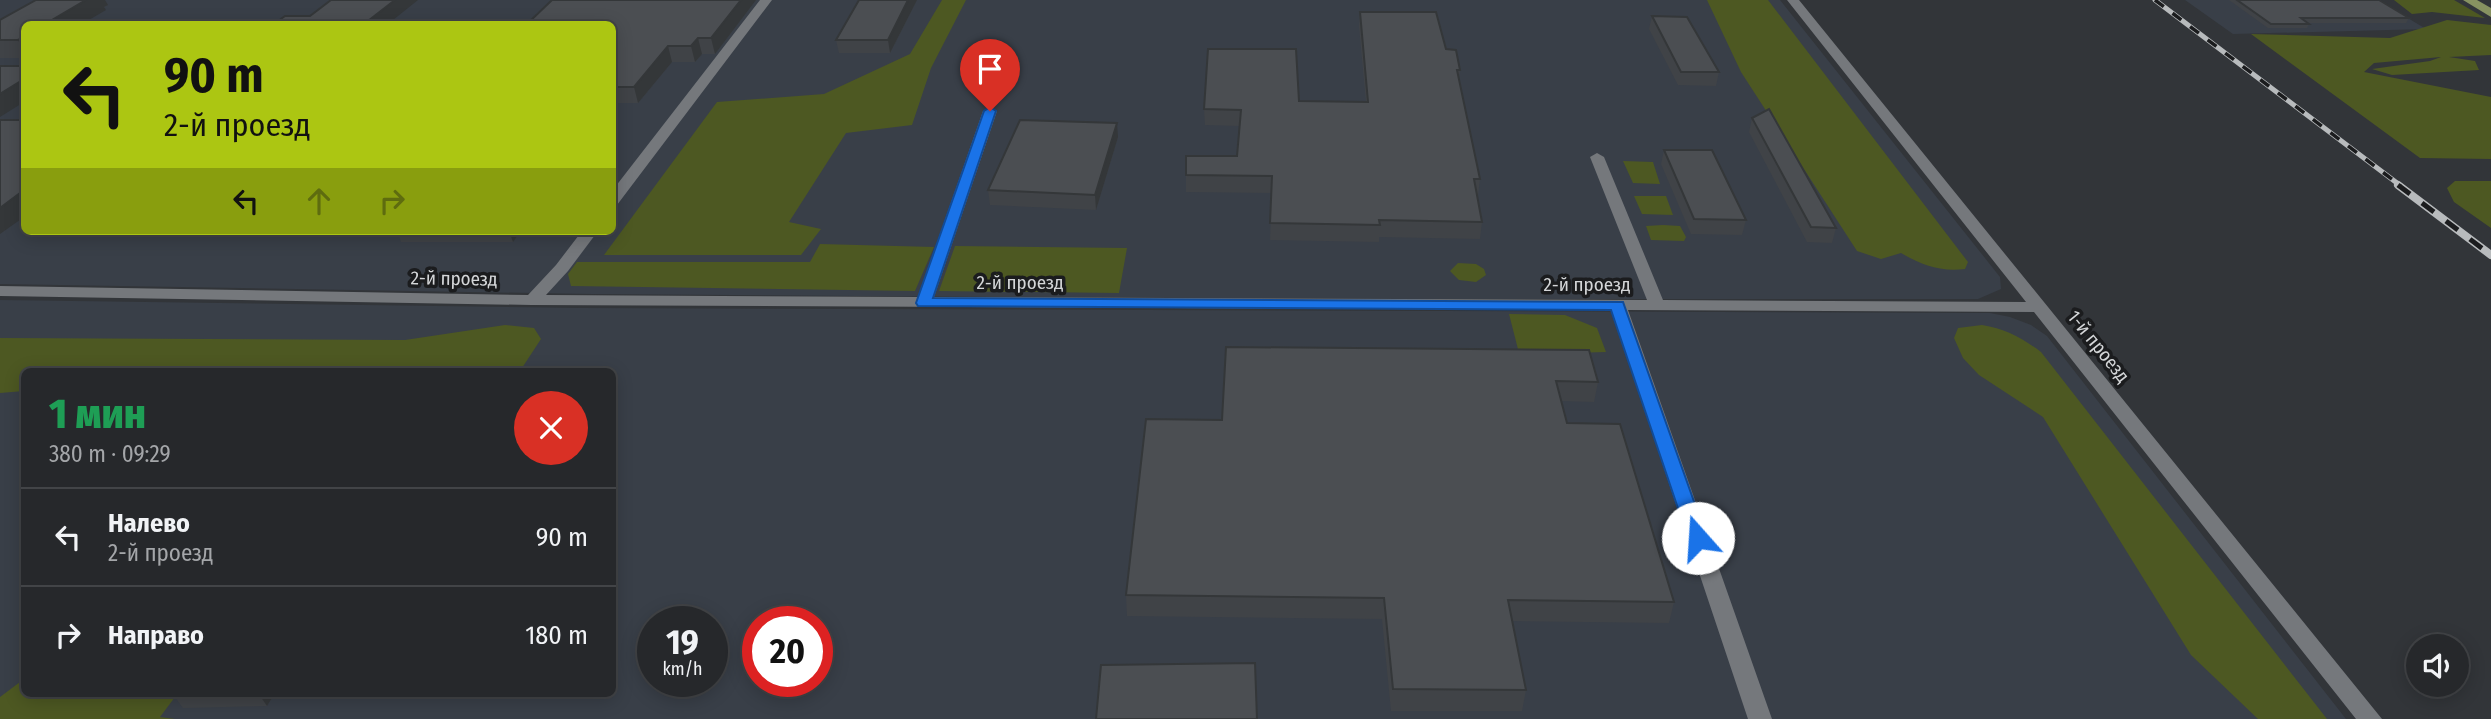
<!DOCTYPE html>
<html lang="ru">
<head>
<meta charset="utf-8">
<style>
  body { margin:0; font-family:"Fira Sans Condensed",sans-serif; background:#2e3033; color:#f1f3f6; height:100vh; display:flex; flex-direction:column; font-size:26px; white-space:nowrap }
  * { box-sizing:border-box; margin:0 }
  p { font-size:23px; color:#a4a6a9 }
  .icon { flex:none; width:38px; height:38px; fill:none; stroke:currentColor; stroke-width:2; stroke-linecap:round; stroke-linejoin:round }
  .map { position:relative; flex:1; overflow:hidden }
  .drawer { position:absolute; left:21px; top:368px; width:595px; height:329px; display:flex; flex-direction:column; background:#26282b; border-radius:10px; box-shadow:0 4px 18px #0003,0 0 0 2px #424447 }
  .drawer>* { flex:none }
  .banner { position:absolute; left:21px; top:21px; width:595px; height:214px; border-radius:10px; box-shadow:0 4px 18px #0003,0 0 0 2px #424447; background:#acc612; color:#111; overflow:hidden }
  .fabs { position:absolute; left:2406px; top:634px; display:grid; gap:14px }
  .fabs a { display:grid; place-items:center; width:63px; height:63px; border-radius:50%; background:#26282b; box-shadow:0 4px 18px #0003,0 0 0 2px #424447; font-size:35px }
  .speed { position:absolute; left:637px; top:606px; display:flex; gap:14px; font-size:35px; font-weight:700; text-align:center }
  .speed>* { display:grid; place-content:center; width:91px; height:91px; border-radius:50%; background:#26282b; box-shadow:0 4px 18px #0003,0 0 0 2px #424447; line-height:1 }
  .speed small { font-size:18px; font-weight:400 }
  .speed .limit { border:10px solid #d22; background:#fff; color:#111 }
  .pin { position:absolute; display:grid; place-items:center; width:60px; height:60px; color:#fff; margin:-72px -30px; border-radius:50% 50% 50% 0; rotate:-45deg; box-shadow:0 0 7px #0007 }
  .pin .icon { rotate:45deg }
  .me { position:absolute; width:77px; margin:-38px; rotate:341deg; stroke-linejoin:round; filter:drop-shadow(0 0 5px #0008) }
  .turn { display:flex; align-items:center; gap:24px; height:147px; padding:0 28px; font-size:32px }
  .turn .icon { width:91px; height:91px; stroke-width:2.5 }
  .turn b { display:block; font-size:49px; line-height:60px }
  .lanes { display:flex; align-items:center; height:66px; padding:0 28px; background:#0003; justify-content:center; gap:35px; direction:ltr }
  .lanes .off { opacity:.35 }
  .round { display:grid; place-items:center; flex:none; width:74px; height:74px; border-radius:37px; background:#2e3033 }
  .headline { display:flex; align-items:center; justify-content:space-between; height:119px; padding:0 28px }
  h1 { font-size:42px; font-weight:800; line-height:52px; color:#1e9e55 }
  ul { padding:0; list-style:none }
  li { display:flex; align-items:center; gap:21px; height:98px; padding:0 28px; border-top:2px solid #424447 }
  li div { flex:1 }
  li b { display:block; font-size:26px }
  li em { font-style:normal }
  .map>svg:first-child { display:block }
  .built { fill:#393f48; fill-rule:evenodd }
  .green { fill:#4d5822 }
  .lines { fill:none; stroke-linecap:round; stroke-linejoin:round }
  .minor { fill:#75787c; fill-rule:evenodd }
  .major { fill:#879261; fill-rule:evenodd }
  .rail-far1-casing { stroke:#b8bbbd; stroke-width:5 }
  .rail-casing { stroke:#b8bbbd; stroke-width:8 }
  .rail-far1 { stroke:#1b1c1e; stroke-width:3.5; stroke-dasharray:11; stroke-linecap:butt }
  .rail { stroke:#1b1c1e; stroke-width:5; stroke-dasharray:15; stroke-linecap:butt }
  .wall { fill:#404347 }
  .shaded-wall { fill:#343739 }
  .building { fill:#4b4e52; stroke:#343739; stroke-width:2 }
  .route { fill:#1a73e8; stroke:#114b97; stroke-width:2 }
  .labels { text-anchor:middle; stroke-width:7; stroke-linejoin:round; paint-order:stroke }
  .street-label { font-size:19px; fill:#d4d6d8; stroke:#1b1c1e }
</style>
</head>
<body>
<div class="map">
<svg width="2491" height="719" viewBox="0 0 2491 719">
  <rect width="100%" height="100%" fill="#323539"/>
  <!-- built -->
  <path class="built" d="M0,0h1780l220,277 1,12 -23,10h-722l-665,-5 -591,-10zM24,24h588v207h-588z
    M2185,0h193l48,29 -193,5z
    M0,300l579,8 1411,5 20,4 21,8 16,11 299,383h-2346zM24,371h588v322h-588zM653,621h59v60h-59zM758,621h59v60h-59z"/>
  <!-- green -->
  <path class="green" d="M942,0h24l-35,68 -19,57 -66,8 -57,89 32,7 -20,26h-197l113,-153 107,-8 86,-40z
    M1707,0h61l200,262 -3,7c-25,3 -43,-4 -64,-16l-20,6 -24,-8 -116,-179z
    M2394,0h60l31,18 -53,-6 -20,2z
    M2447,20l44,5v30l-42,2 26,4 4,9 -87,5 -20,-6 58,-8 11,-4 -67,6 -10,9 127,25v62l-71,-1 -169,-124 139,4z
    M1623,161l30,1 7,22 -27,-1z
    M2455,181h36v47l-37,-26 -7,-14z
    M1666,196l7,19 -31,-1 -8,-18z
    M1663,225l17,1 6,11 -2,4 -33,-1 -5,-14z
    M820,244l114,3 -19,44 -344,-5 -3,-12 9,-12h233z
    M955,246l172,2 -8,45 -180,-2z
    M1458,263l18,1 8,5 2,6 -10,7 -17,-2 -9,-9z
    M1509,314l56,1 32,13 9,24 -69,2 -17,3z
    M505,325l29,3 7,11 -21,32h-496v20l-24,2v-55l405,2z
    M1982,325c24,4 40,13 59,27l286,367h-69l-67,-64 -148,-238 -64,-42 -16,-17 -9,-20 4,-10z
    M24,679v14h154l-18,24 15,2h-175v-22z"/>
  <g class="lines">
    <!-- minor -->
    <path class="minor" d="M760,0h12l-155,205 -5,1v-15z
      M1787,0h12l583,719h-26l-322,-407 -406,-2 144,409h-24l-137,-409 -1079,-5 -532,-9v-10l528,9 28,-30 26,-34h16l-30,40 -22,24 372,2 65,-186 7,-4 7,4 -63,186 713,3 -57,-143 7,-4 7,4 59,143 363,2z"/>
    <!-- major -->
    <path class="major" d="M2463,0h14l14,8v9z"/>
    <defs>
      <path id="rail-far1" d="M2155,0l246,186"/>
      <path id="rail" d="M2398,185l93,70"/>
    </defs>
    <!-- rail-far1 casing -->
    <use href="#rail-far1" class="rail-far1-casing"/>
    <!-- rail casing -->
    <use href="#rail" class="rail-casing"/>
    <!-- rail-far1 -->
    <use href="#rail-far1" class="rail-far1"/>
    <!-- rail -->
    <use href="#rail" class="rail"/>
  </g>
  <!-- wall -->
  <path class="wall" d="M552,0h204l-41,54h-13l-7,8h-23l-34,41h-26v-79z
    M917,0l-27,53h-51l-3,-13z
    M2229,0h150l30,18 -3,5h-98l1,1 -2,4h-39z
    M108,5l-4,2 2,3 -82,14v34h-24v-38z
    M1360,12l86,37 14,21 -1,10 21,99 -2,17h-1l5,26 -2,17 -101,-2v5l-109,-2 2,-47 -86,-1v-36h51l3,-30 -35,-1 -1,-16 95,-8 67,1 -7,-76z
    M1652,16l67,56 -3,14 -38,-1 -29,-56z
    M1752,118l84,110 -4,15 -25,-1 -58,-110z
    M1118,137l-22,73 -106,-5 -2,-15z
    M1664,150l82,70 -4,15 -51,-1 -30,-70z
    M397,231h124l-8,11h-112z
    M1226,347l372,35 -4,20 -33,-1 6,22 107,179 -5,21 -156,-2 13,69 -4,21h-131l-9,-92 -255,-3 -1,-21 96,-175z
    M172,693h103l-8,13 -84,2z"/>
  <!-- shaded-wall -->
  <path class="shaded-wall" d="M86,0h19l3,5 -4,2 2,3 -24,14h-37z
    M395,0h23l-30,24h-24z
    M741,0h15l-41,54 -4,-16z
    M908,0h9l-27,53 -2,-13z
    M24,37v15l-6,-12z
    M698,38l4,16 -7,8 -4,-16z
    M668,46l4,16 -34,41 -4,-16z
    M24,79v23l-24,15v-23z
    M1117,123l1,14 -22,73 -1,-15z
    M24,190v27l-24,17v-26z
    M509,231h12l-8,11z
    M258,693h17l-8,13z"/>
  <!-- building -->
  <path class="building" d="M36,0h50l-41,24h-21v13l-6,3h-18v-20z
    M331,0h64l-31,24h-90l11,-8h25z
    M552,0h189l-30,38h-13l-7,8h-23l-34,41h-22v-63h-85z
    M859,0h49l-20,40h-52z
    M2237,0h142l30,18h-108l8,6h-38z
    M1360,12h76l10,37 10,1 4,20h-3l23,109h-6l8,43 -103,-2 1,5 -110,-2 2,-47 -86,-1v-19h51l4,-46 -37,-1 4,-60h88l3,52 69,1z
    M1652,16l35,1 32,55h-38z
    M0,66h24v13l-24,15z
    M1769,109l67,119 -25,-1 -59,-109z
    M0,120h24v70l-24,18z
    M1020,120l97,3 -22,72 -107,-5z
    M1664,150h48l34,70 -52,-1z
    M1226,347l363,3 9,32 -42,-1 11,42 53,1 54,178 -166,-2 18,90 -133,-1 -9,-91 -258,-3 20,-176 76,1z
    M1255,663l2,56h-161l5,-54z"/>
  <!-- route -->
  <path class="route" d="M990,107l6,4 -63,187 690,4 84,236 -3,5h-13l-3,-5 -77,-228 -693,-4 -2,-3 68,-192z"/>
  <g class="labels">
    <!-- street labels -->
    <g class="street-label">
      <text transform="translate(454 278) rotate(1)" y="7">2-й проезд</text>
      <text x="1020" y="289">2-й проезд</text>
      <text x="1587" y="291">2-й проезд</text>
      <text transform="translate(2099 346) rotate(51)" y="7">1-й проезд</text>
    </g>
  </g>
</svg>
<div class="fabs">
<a><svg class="icon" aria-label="sound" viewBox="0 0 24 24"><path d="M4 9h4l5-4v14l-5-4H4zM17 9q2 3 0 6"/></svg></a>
</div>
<div class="speed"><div>19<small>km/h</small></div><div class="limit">20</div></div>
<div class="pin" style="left:990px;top:111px;background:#d93025"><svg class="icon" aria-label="arrive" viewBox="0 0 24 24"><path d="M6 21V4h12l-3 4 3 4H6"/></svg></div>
<svg class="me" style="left:1698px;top:538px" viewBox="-20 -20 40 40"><circle r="19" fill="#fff"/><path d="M0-13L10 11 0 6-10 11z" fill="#1a73e8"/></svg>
<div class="banner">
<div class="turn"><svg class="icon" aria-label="left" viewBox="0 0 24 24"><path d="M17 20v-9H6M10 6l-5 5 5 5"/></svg><div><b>90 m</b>2-й проезд</div></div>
<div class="lanes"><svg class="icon" aria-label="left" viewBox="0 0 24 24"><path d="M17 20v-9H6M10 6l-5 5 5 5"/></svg><svg class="icon off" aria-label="ahead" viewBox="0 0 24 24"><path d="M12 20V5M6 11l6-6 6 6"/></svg><svg class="icon off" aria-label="right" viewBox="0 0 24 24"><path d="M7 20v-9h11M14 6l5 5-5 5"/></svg></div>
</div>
<section class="drawer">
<div class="headline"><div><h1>1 мин</h1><p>380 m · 09:29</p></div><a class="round" style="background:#d93025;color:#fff"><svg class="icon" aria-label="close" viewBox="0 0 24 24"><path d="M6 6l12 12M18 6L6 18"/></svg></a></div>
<ul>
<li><svg class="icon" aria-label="left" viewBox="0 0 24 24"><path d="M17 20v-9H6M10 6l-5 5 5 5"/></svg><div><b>Налево</b><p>2-й проезд</p></div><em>90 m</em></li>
<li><svg class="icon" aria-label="right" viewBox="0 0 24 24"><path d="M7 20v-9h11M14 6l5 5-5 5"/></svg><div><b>Направо</b></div><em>180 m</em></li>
</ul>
</section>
</div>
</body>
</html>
